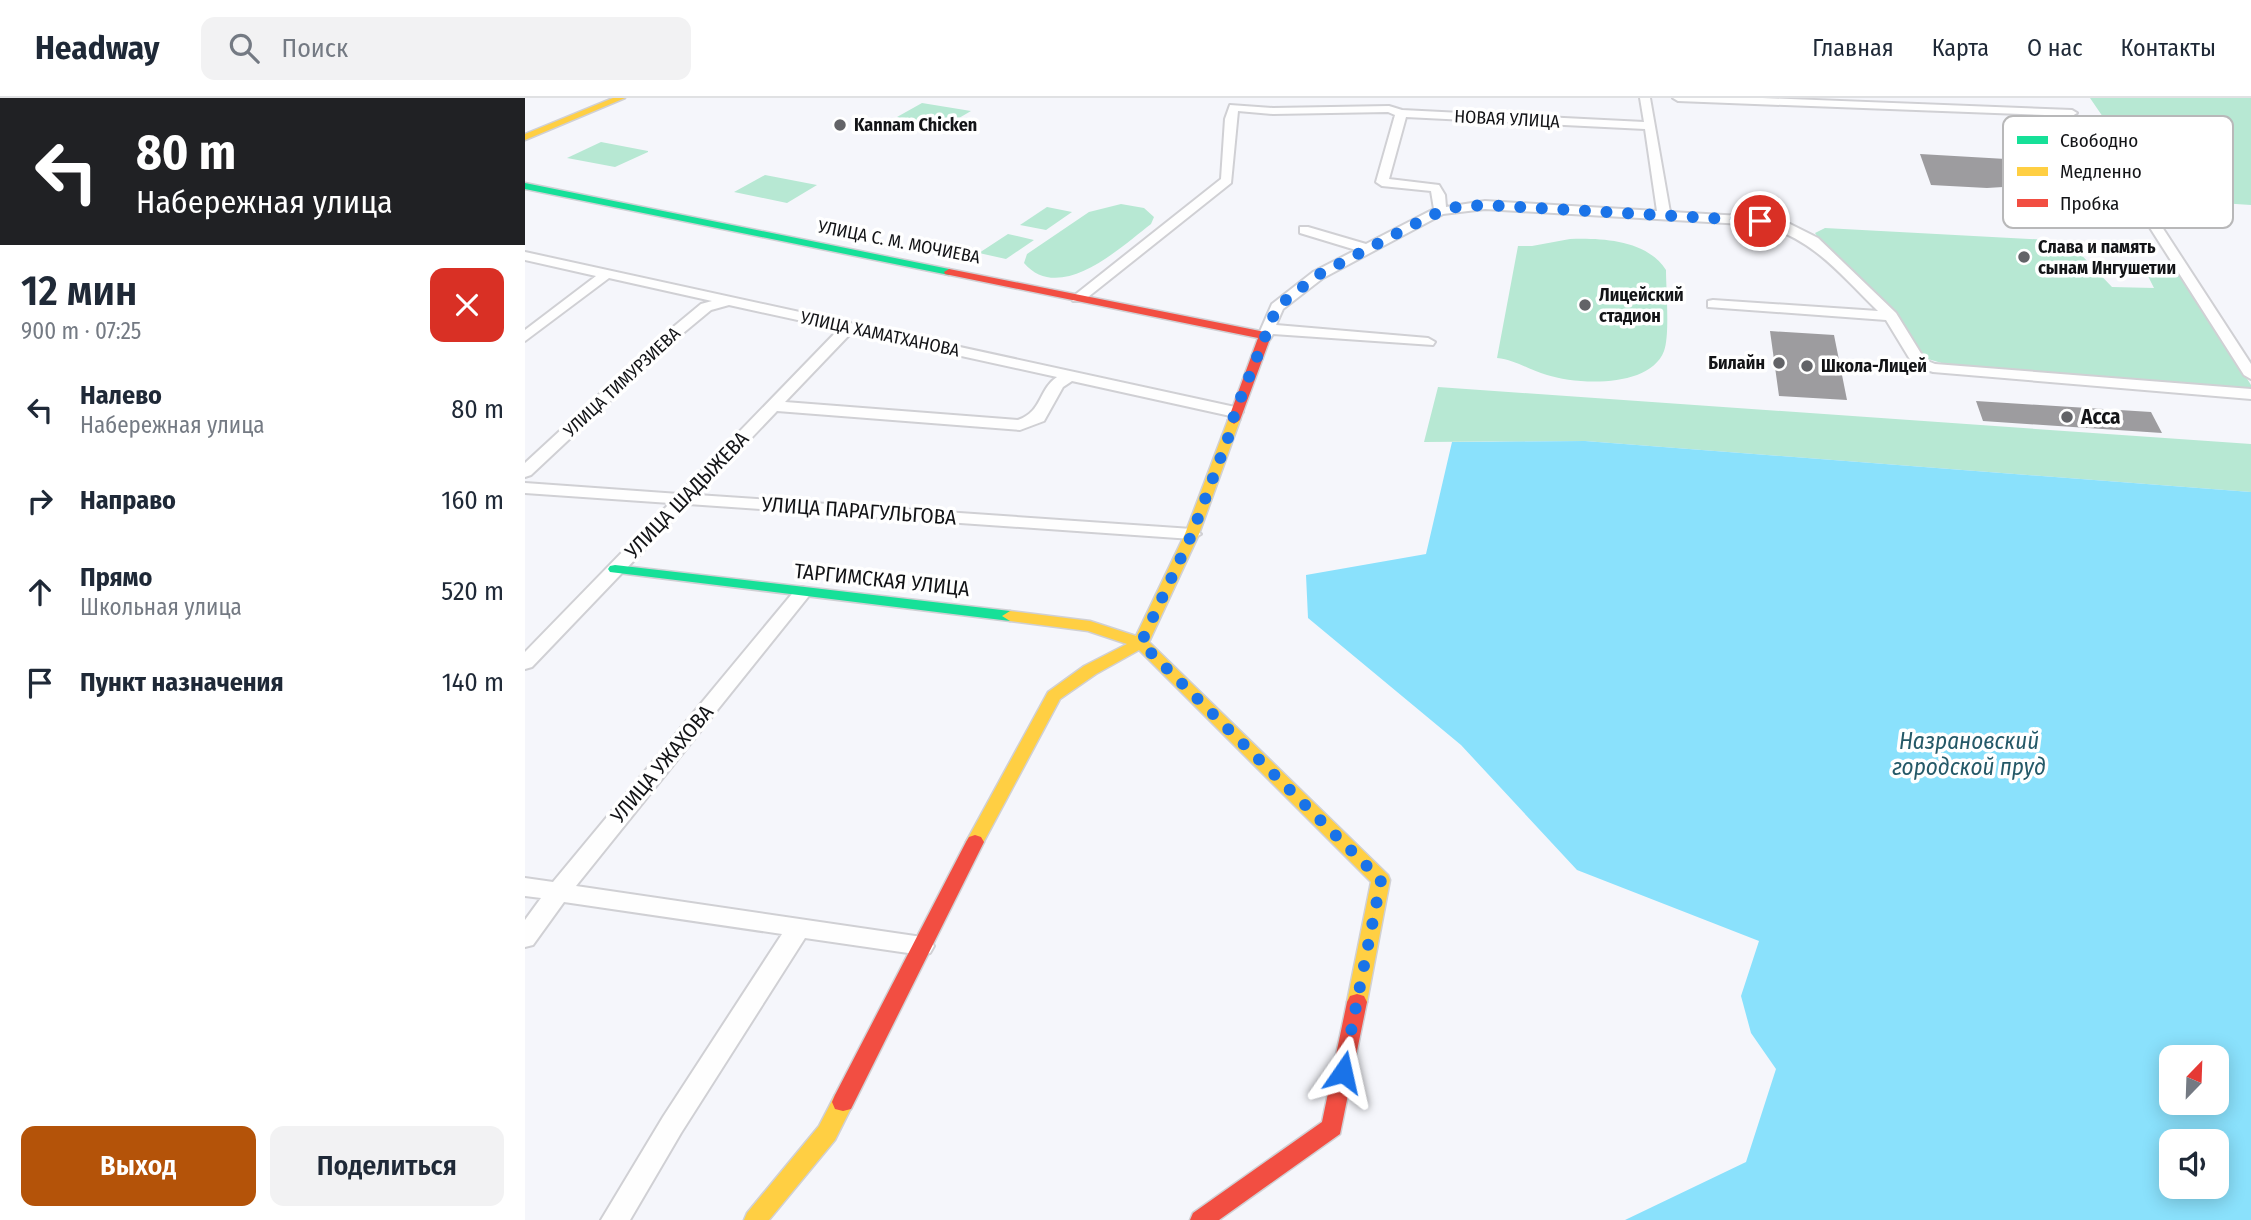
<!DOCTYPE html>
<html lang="ru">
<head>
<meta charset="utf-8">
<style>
  body { margin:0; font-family:"Fira Sans Condensed",sans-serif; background:#f2f2f3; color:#1f2937; height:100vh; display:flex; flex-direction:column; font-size:26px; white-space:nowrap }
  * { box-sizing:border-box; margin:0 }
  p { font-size:23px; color:#747a83 }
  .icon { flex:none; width:38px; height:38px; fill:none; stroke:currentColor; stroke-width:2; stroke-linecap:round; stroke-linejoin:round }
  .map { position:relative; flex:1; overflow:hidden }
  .panel { display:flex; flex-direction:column; background:#fff; width:525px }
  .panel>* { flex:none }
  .hud { background:#202124; color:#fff; overflow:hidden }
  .needle { width:46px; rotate:23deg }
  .tools { position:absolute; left:1634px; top:947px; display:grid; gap:14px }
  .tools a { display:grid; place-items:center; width:70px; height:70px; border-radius:14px; background:#fff; box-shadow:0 4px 18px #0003; font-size:35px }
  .pin { position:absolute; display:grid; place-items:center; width:60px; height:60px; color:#fff; margin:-30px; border:4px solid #fff; border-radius:50%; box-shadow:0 2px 7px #0007 }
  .me { position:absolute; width:77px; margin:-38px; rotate:11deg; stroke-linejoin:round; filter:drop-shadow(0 0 5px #0008) }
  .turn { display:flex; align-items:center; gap:24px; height:147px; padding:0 21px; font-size:32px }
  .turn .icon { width:91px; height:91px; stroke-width:2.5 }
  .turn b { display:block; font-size:49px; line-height:60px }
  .round { display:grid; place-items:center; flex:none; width:74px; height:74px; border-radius:14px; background:#f2f2f3 }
  .head { display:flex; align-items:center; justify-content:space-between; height:119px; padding:0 21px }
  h1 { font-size:42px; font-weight:600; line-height:52px }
  .button { display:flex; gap:14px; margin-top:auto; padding:14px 21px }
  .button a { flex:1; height:80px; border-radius:14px; background:#b45309; color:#fff; font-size:28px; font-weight:600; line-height:80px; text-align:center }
  .button a+a { background:#f2f2f3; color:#1f2937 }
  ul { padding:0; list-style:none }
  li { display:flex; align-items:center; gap:21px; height:91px; padding:0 21px }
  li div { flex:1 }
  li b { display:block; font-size:26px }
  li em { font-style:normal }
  header { display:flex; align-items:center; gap:42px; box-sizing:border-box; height:98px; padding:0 35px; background:#fff; border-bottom:2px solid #e0e1e3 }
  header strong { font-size:33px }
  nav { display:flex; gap:38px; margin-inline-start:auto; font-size:24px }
  .search { width:490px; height:63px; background:#f2f2f3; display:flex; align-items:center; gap:18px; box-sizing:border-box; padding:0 24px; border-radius:14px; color:#747a83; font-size:26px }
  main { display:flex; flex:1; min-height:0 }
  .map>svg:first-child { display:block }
  .green { fill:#b7e8d3 }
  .water { fill:#8ae1fc; fill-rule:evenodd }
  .building { fill:#9d9c9f }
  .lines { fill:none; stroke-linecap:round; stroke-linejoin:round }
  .street-casing { stroke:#d0d0d4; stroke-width:4 }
  .fast-casing { stroke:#d0d0d4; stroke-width:3 }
  .slow-casing { stroke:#d0d0d4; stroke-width:3 }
  .jam-casing { stroke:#d0d0d4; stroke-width:3 }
  .street { fill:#fefefe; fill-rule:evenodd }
  .fast { fill:#16e098; fill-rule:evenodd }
  .slow { fill:#ffcf43; fill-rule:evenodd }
  .jam { fill:#f24e42; fill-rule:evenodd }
  .route { stroke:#1a73e8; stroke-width:12; stroke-dasharray:0 21.6 }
  .poi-dot { fill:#626367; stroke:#fff; stroke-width:2.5 }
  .labels { text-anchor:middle; stroke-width:7; stroke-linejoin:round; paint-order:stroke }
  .far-street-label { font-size:18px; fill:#131417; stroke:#fff }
  .far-poi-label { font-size:18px; font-weight:bold; fill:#131417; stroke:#fff; text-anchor:start }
  .poi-label { font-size:21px; font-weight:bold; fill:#131417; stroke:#fff; text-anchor:start }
  .street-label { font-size:21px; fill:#131417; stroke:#fff }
  .water-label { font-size:23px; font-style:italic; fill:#255968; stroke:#fff }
  .key { fill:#fff; stroke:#b8b8b9; stroke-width:2 }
  .key-label { font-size:19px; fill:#131417 }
</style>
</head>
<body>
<header>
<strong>Headway</strong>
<div class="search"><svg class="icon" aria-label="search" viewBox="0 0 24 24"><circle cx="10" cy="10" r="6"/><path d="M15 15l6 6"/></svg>Поиск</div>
<nav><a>Главная</a><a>Карта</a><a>О нас</a><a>Контакты</a></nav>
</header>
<main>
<section class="panel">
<div class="hud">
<div class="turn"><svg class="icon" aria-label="left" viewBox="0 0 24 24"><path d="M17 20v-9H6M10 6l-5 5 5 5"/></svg><div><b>80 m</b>Набережная улица</div></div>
</div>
<div class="head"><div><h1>12 мин</h1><p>900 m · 07:25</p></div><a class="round" style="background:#d93025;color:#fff"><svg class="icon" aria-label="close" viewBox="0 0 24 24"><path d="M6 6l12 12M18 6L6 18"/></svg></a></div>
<ul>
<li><svg class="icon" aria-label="left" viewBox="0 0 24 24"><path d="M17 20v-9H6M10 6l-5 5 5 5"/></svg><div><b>Налево</b><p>Набережная улица</p></div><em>80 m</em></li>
<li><svg class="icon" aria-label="right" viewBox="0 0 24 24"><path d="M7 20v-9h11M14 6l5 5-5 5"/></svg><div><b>Направо</b></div><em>160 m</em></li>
<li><svg class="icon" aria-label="ahead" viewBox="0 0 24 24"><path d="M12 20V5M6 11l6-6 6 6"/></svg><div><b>Прямо</b><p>Школьная улица</p></div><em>520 m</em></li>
<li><svg class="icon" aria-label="arrive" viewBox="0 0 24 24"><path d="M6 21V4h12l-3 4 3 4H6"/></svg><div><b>Пункт назначения</b></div><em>140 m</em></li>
</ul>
<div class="button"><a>Выход</a><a>Поделиться</a></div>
</section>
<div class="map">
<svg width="1726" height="1122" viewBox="0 0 1726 1122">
  <rect width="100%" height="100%" fill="#f5f6fb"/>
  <!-- green -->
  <path class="green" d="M1565,0h161v107l-92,-6z
    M397,5l49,8 -24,14 -50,-8z
    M76,44l47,9v1l-33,15 -48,-9z
    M240,77l52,10 -30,18 -53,-11z
    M596,106l23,4 10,9 -3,7c-30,23 -91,81 -127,39l3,-9 62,-42z
    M522,109l25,5 -26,18 -26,-5z
    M1300,130l243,13 44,46 42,1 -7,-14 36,1 68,110v5l-299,-24 -31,-9 -21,-38 -81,-80 -4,-6z
    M483,136l26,6 -28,19 -27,-6z
    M1045,141c32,-1 77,1 96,31 0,19 4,65 -2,81 -14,37 -86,34 -117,24 -18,-5 -31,-15 -50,-17l21,-112h14z
    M913,289l813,57v48l-666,-51 -161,1z"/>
  <!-- water -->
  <path class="water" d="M1060,343l666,51v728h-626l121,-58 30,-93 -25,-36 -10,-37 18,-55 -182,-71 -116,-125 -153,-127 -2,-43 120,-21 26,-112zM1647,959h45v45h-45zM1647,1043h45v45h-45z"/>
  <!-- building -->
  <path class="building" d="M1395,56l86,5 13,27 -32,2 -56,-3z
    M1245,233l64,4 13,65 -68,-4z
    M1451,303l175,11 11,21 -179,-12z"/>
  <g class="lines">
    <defs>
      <path id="street" d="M1115,0h10l20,114 90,5 30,7 28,14 78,75 29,47 10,4 316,25v10l-318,-27 -19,-6 -28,-46 -178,-13v-6l5,-1 165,11c-37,-36 -66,-74 -118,-86l-275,-16 -42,5 -120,64 -40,31 -7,16 152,13 7,4 -2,3 -160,-11 -3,5h-10l-2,-3 14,-32 41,-32 43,-22 -56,-17v-6h8l58,17 68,-35 -3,-18 -49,-5 -6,-4 19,-67 -7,-3 -115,2 -35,-3 -7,72 -148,118h-10l-2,-3 150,-119 4,-60 5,-14 43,3 116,-2 13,4 242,12zM881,19l239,12 12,82 -172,-10 -39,6 -1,-12 -6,-10 -50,-6z
        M1148,0h89l310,12 5,3 -5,3 -394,-15z
        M1605,85l6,4 115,177v15l-7,-4 -120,-188z
        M0,154l710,155 8,5 -8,5 -163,-36 -9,6 -19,34 -24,9 -243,-19 -80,84 495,34 9,5 -9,5 -504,-35 -156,163 -7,2v-17l145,-149 -145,-10v-10l154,11 160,-165 -110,-24 -18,5 -35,29 -145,136 -6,2v-14l141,-130 35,-29 11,-3 -103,-23 -84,63v-11l71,-54 -71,-16zM327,234l205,45c-19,13 -14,34 -39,43l-233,-18z
        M277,489l6,2 3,4 -3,4 -232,289 346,51 8,2 4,7 -4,7 -8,2 -117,-17 -124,195 -51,87h-29l62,-103 119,-183 -218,-32 -31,43 -8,2v-27l16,-22 -16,-2v-18l28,4 243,-293z"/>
      <path id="fast" d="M0,85l424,86 5,3 -5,3 -424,-86z
        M90,467l395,46 8,5 -8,5 -400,-49 -2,-3 2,-3z"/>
      <path id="slow" d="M88,0h12l-100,42v-6z
        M709,318l6,4 -41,114 -50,108 239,233 2,5 -23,122 -3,6 -7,2 -7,-2 -3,-6 24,-120 -232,-232 -43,24 -36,25 -79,148h-12l-3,-5 82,-150 36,-26 43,-22 -39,-13 -78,-10 -8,-5 8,-5 80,10 46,15 49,-102 43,-114z
        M318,995l8,2 3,7 -19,38 -66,80h-25l3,-7 72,-87 16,-31z"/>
      <path id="jam" d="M424,171l316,63 6,4 -31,84 -6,4 -6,-4 30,-82 -313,-64 -1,-2z
        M450,737l6,2 3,5 -133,267 -8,2 -8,-2 -3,-7 3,-7 131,-253 3,-5z
        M832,896l7,2 3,6 -27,132 -121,86h-29l3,-7 129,-91 25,-120 3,-6z"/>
    </defs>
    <!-- street casing -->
    <use href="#street" class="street-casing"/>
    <!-- fast casing -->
    <use href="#fast" class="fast-casing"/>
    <!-- slow casing -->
    <use href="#slow" class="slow-casing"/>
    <!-- jam casing -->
    <use href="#jam" class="jam-casing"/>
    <!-- street -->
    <use href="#street" class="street"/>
    <!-- fast -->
    <use href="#fast" class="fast"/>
    <!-- slow -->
    <use href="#slow" class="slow"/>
    <!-- jam -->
    <use href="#jam" class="jam"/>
  </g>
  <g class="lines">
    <!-- route -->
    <path class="route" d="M818,974l38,-192 -240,-237 51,-109 36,-96 7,-26 42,-105 41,-32 114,-60 24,-8 29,-2 275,16"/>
  </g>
  <!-- markers -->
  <g class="poi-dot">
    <circle cx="315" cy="27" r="7"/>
    <circle cx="1499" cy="159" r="7"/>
    <circle cx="1060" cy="207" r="7"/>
    <circle cx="1254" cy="265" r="7"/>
    <circle cx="1282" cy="268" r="7"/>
    <circle cx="1542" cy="319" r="7"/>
  </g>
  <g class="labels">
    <!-- far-street labels -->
    <g class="far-street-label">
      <text transform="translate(982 21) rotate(3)" y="6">НОВАЯ УЛИЦА</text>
      <text transform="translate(374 144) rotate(11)" y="6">УЛИЦА С. М. МОЧИЕВА</text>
      <text transform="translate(355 236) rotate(12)" y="6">УЛИЦА ХАМАТХАНОВА</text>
      <text transform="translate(97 284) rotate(-43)" y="6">УЛИЦА ТИМУРЗИЕВА</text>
    </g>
    <!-- far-poi labels -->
    <g class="far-poi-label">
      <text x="329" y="33">Kannam Chicken</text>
      <text x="1513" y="155">Слава и память<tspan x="1513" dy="21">сынам Ингушетии</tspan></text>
      <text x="1074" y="203">Лицейский<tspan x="1074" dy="21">стадион</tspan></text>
      <text x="1240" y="271" text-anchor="end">Билайн</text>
      <text x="1296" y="274">Школа-Лицей</text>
    </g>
    <!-- poi labels -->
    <g class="poi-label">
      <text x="1556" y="326">Асса</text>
    </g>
    <!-- street labels -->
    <g class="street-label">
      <text transform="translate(162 397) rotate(-46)" y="7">УЛИЦА ШАДЫЖЕВА</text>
      <text transform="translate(334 413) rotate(4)" y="7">УЛИЦА ПАРАГУЛЬГОВА</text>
      <text transform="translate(357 482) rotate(6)" y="7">ТАРГИМСКАЯ УЛИЦА</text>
      <text transform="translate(137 666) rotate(-50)" y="7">УЛИЦА УЖАХОВА</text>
    </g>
    <!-- water labels -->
    <g class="water-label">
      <text x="1444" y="651">Назрановский<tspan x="1444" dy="26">городской пруд</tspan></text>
    </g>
  </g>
  <!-- legend -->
  <rect x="1478" y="18" width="230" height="112" rx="10" class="key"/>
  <rect x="1492" y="38" width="31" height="8" fill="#16e098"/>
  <rect x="1492" y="69" width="31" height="9" fill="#ffcf43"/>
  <rect x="1492" y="101" width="31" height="8" fill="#f24e42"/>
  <g class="key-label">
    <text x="1535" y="49">Свободно</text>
    <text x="1535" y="80">Медленно</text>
    <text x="1535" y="112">Пробка</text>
  </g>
</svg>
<div class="tools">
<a><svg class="needle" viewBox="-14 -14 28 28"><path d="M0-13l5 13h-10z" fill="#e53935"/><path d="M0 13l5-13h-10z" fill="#747a83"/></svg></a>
<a><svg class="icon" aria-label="sound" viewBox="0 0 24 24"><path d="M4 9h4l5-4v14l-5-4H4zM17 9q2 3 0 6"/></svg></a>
</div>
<div class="pin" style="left:1235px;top:123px;background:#d93025"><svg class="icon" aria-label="arrive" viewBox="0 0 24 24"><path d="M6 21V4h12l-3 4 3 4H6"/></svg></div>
<svg class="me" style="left:818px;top:974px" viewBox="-20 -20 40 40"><path d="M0-17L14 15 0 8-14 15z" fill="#1a73e8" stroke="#fff" stroke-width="4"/></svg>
</div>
</main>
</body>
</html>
